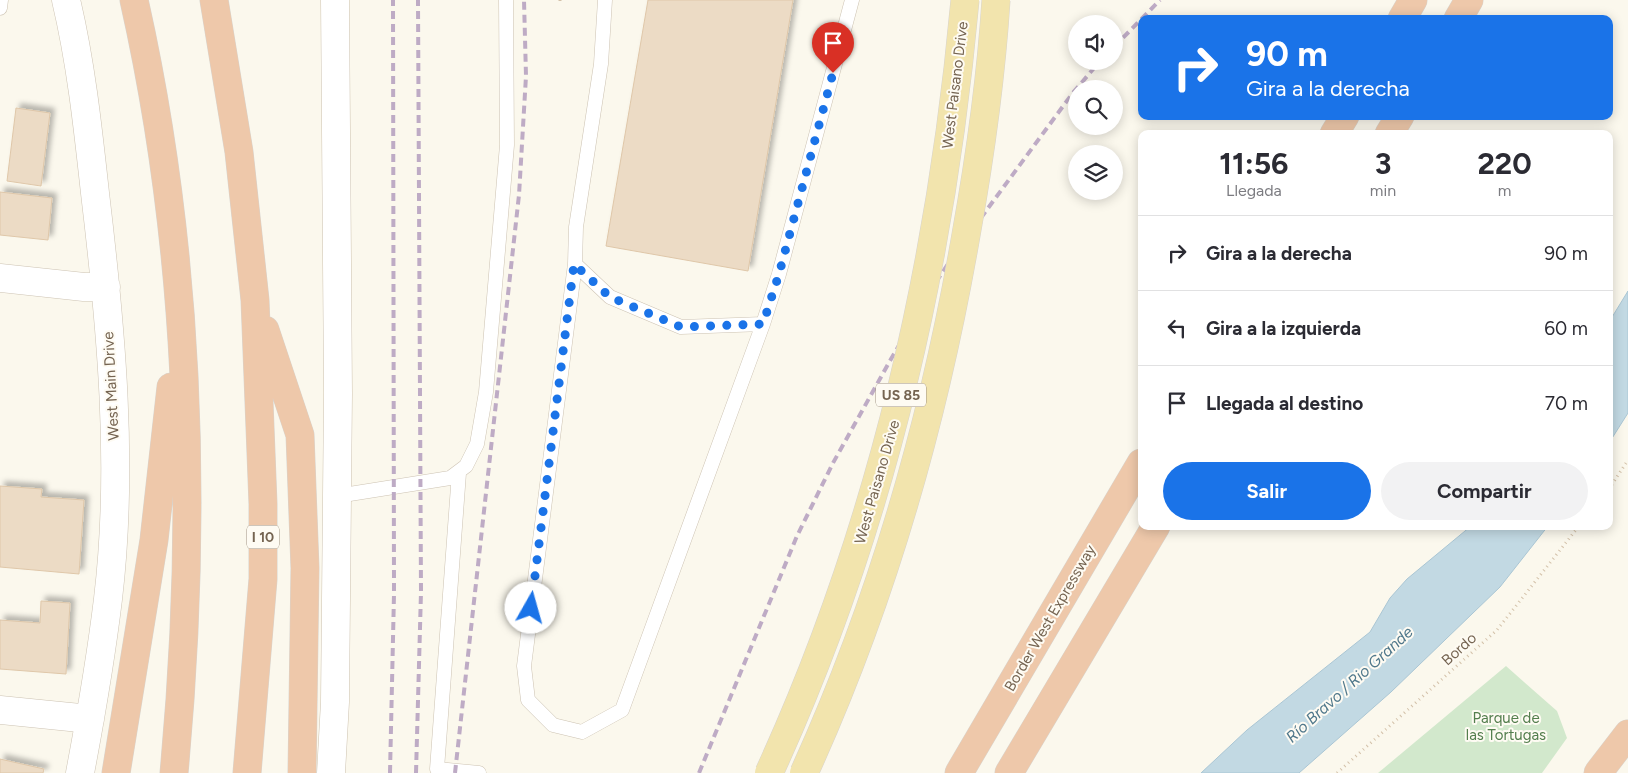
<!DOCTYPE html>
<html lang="es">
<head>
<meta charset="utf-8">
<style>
  body { margin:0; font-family:Figtree,sans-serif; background:#f2f2f3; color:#2b2b33; height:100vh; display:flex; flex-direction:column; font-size:19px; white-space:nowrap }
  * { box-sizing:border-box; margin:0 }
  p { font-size:16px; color:#7c7c81 }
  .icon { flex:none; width:28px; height:28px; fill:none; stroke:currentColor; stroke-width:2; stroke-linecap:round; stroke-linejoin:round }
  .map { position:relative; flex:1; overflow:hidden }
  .side { position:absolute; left:1138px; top:130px; width:475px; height:400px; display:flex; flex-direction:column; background:#fff; border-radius:10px; box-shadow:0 2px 12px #0003 }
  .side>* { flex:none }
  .banner { position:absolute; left:1138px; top:15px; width:475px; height:105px; border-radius:10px; box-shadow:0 2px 12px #0003; background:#1a73e8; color:#fff; overflow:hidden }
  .fabs { position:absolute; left:1068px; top:15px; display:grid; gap:10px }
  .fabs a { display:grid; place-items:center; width:55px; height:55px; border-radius:50%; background:#fff; box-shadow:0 2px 12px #0003; font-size:25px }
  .pin { position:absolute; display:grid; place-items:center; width:42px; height:42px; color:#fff; margin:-51px -21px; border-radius:50% 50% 50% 0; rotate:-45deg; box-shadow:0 0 5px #0007 }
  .pin .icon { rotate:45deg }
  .me { position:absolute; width:55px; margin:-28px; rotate:7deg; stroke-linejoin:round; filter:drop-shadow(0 0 4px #0008) }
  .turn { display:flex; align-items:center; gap:18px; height:105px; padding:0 25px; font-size:22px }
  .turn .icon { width:65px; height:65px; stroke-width:2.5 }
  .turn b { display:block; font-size:35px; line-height:42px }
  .eta { display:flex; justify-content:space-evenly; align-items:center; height:85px; text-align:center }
  .eta b { font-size:30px; font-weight:700; line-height:35px }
  .action { display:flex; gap:10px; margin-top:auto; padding:10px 25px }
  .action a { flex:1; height:58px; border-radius:30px; background:#1a73e8; color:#fff; font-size:20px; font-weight:700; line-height:58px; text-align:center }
  .action a+a { background:#f2f2f3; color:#2b2b33 }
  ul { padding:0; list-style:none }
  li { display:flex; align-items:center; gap:15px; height:75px; padding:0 25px; border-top:1px solid #e1e1e2 }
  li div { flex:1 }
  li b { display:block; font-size:19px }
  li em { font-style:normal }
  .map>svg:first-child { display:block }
  .green { fill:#d2e8cc }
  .water { fill:#c2d9e3; stroke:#aac6d4 }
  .building { fill:#ecdbc5; stroke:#dfc7a9; filter:url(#shadow) }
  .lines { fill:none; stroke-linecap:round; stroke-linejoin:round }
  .lane-casing { stroke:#cdc3b3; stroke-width:15 }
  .street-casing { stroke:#cdc3b3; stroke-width:29 }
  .secondary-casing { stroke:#cdc2af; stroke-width:29 }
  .highway-casing { stroke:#d8d4ce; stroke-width:29 }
  .path { stroke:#d3c1a9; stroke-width:3; stroke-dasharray:1 4; stroke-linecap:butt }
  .lane { stroke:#fff; stroke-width:14 }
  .street { stroke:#fff; stroke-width:28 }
  .secondary { stroke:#fff; stroke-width:28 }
  .highway { stroke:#eec8aa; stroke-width:28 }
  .rail { stroke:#beabc5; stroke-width:4; stroke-dasharray:8 5; stroke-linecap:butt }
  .primary-bridge-casing { stroke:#d8d4ce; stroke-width:29; stroke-linecap:butt }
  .primary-bridge { stroke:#f2e4ad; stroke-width:28 }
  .route { stroke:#1a73e8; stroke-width:9; stroke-dasharray:0 16.2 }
  .labels { text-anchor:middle; stroke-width:4; stroke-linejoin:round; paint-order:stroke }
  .shield { fill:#fefbf3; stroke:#9e9182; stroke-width:1 }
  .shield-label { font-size:14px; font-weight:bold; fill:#756451 }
  .street-label { font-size:15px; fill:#756451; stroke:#fefbf3 }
  .park-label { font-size:15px; fill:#537e4d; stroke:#fefbf3 }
  .water-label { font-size:16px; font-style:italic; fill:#50788b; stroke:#fefbf3 }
</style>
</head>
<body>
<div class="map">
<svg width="1628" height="773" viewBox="0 0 1628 773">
  <defs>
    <filter id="shadow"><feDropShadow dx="4.5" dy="-4.5" stdDeviation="2.5" flood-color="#0004"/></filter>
  </defs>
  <rect width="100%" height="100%" fill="#fbf8ed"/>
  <!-- green -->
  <path class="green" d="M1506,666l51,45 10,27 -25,35h-164z"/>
  <!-- water -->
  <path class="water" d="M1628,291v122l-19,30v-121z
    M1471,526h77l-48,61 -109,105 -92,81h-98l46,-43 123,-98 20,-34 17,-19z"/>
  <!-- building -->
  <path class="building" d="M648,0h145l-45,271 -142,-25z
    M16,108l34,5 -9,73 -34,-5z
    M0,192l52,6 -4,42 -48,-5z
    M0,486l42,3 -1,8 43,3 -5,74 -79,-7z
    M41,601l29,2 -4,71 -66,-5v-49l40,3z
    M0,759l44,10 -1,4h-43z"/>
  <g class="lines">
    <defs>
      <path id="lane" d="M605,0l-4,64 -25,163 -1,37 35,33 71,30 82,-3 16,-50 73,-274
        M0,8l1,-8
        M575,264l-51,402 4,34 25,25 29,7 40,-22 141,-386
        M459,473l-22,296 42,4
        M337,496l113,-18 16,-12 11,-22 9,-52 21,-247 -1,-145"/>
      <path id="street" d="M66,0c15,63 22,129 29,193 16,134 29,272 13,406 -7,58 -17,116 -28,174
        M0,278l84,9h22
        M0,710l90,9"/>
      <path id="secondary" d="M331,773l4,-71 3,-309 -3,-393"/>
      <path id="highway" d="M134,0c57,253 64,516 40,773
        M214,0l25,152 16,148 8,204v75l-16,194
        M1402,19l11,-19
        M1458,19l11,-19
        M1334,134l11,-18
        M1389,134l11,-18
        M265,330l35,105 5,133 -3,205
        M116,773l38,-233 17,-153
        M959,773l182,-310
        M1009,773l147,-247
        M1598,773l30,-39"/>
    </defs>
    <!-- lane casing -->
    <use href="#lane" class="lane-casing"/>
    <!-- street casing -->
    <use href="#street" class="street-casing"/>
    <!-- secondary casing -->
    <use href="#secondary" class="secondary-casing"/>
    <!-- highway casing -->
    <use href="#highway" class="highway-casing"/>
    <!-- path -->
    <path class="path" d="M560,0v5
      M1609,489l19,-29
      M1337,773l160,-143 82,-104"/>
    <!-- lane -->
    <use href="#lane" class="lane"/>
    <!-- street -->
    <use href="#street" class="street"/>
    <!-- secondary -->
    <use href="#secondary" class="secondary"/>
    <!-- highway -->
    <use href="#highway" class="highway"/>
    <!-- rail -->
    <path class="rail" d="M1114,47l46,-47
      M390,773l4,-179 -1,-594
      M416,773l5,-181 -3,-592
      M455,773l64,-578 7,-119 -2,-76
      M699,773l98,-237 36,-73 58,-104 47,-80 20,-30 114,-155 28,-33"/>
    <defs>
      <path id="primary-bridge" d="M769,773c112,-244 172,-507 196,-773
        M804,773c78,-171 130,-353 162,-538 14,-78 25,-156 30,-235"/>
    </defs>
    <!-- primary-bridge casing -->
    <use href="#primary-bridge" class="primary-bridge-casing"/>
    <!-- primary-bridge -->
    <use href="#primary-bridge" class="primary-bridge"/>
  </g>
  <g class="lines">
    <!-- route -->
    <path class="route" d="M531,608l43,-344 36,33 71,30 82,-3 16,-50 54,-201"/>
  </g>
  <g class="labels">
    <!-- shield labels -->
    <g class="shield">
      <rect x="876" y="383.5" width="50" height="23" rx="4"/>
      <rect x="247" y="525.5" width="32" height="23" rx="4"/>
    </g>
    <g class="shield-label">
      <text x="901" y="400">US 85</text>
      <text x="263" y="542">I 10</text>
    </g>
    <!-- street labels -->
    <g class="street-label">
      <text transform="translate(955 85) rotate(-83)" y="5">West Paisano Drive</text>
      <text transform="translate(111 386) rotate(-93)" y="5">West Main Drive</text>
      <text transform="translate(877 482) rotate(-74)" y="5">West Paisano Drive</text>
      <text transform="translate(1050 618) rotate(-60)" y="5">Border West Expressway</text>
      <text transform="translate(1459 649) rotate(-42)" y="5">Bordo</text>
    </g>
    <!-- park labels -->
    <g class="park-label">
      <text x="1506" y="723">Parque de<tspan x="1506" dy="17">las Tortugas</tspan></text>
    </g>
    <!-- water labels -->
    <g class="water-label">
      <text transform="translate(1349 684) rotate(-42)" y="6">Río Bravo / Rio Grande</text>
    </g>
  </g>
</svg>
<div class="fabs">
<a><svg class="icon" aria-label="sound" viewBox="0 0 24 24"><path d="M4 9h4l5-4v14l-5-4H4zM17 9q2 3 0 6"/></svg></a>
<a><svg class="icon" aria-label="search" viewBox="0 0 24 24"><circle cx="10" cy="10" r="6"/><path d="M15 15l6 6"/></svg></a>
<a><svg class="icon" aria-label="layers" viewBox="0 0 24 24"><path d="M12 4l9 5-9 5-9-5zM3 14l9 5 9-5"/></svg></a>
</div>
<div class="pin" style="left:833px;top:73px;background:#d93025"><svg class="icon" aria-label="arrive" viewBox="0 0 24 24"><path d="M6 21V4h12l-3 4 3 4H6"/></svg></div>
<svg class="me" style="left:531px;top:608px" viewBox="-20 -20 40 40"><circle r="19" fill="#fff"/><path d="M0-13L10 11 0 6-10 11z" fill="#1a73e8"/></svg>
<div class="banner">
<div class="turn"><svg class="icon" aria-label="right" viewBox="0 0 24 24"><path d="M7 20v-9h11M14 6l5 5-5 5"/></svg><div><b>90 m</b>Gira a la derecha</div></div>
</div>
<section class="side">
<div class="eta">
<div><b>11:56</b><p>Llegada</p></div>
<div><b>3</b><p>min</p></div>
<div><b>220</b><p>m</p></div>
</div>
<ul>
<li><svg class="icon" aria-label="right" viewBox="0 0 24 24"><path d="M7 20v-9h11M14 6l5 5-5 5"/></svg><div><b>Gira a la derecha</b></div><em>90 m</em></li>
<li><svg class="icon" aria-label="left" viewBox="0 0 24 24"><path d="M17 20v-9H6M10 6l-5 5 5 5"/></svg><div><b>Gira a la izquierda</b></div><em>60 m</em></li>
<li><svg class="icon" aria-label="arrive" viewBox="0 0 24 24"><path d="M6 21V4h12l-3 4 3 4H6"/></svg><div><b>Llegada al destino</b></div><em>70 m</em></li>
</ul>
<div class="action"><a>Salir</a><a>Compartir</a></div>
</section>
</div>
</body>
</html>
